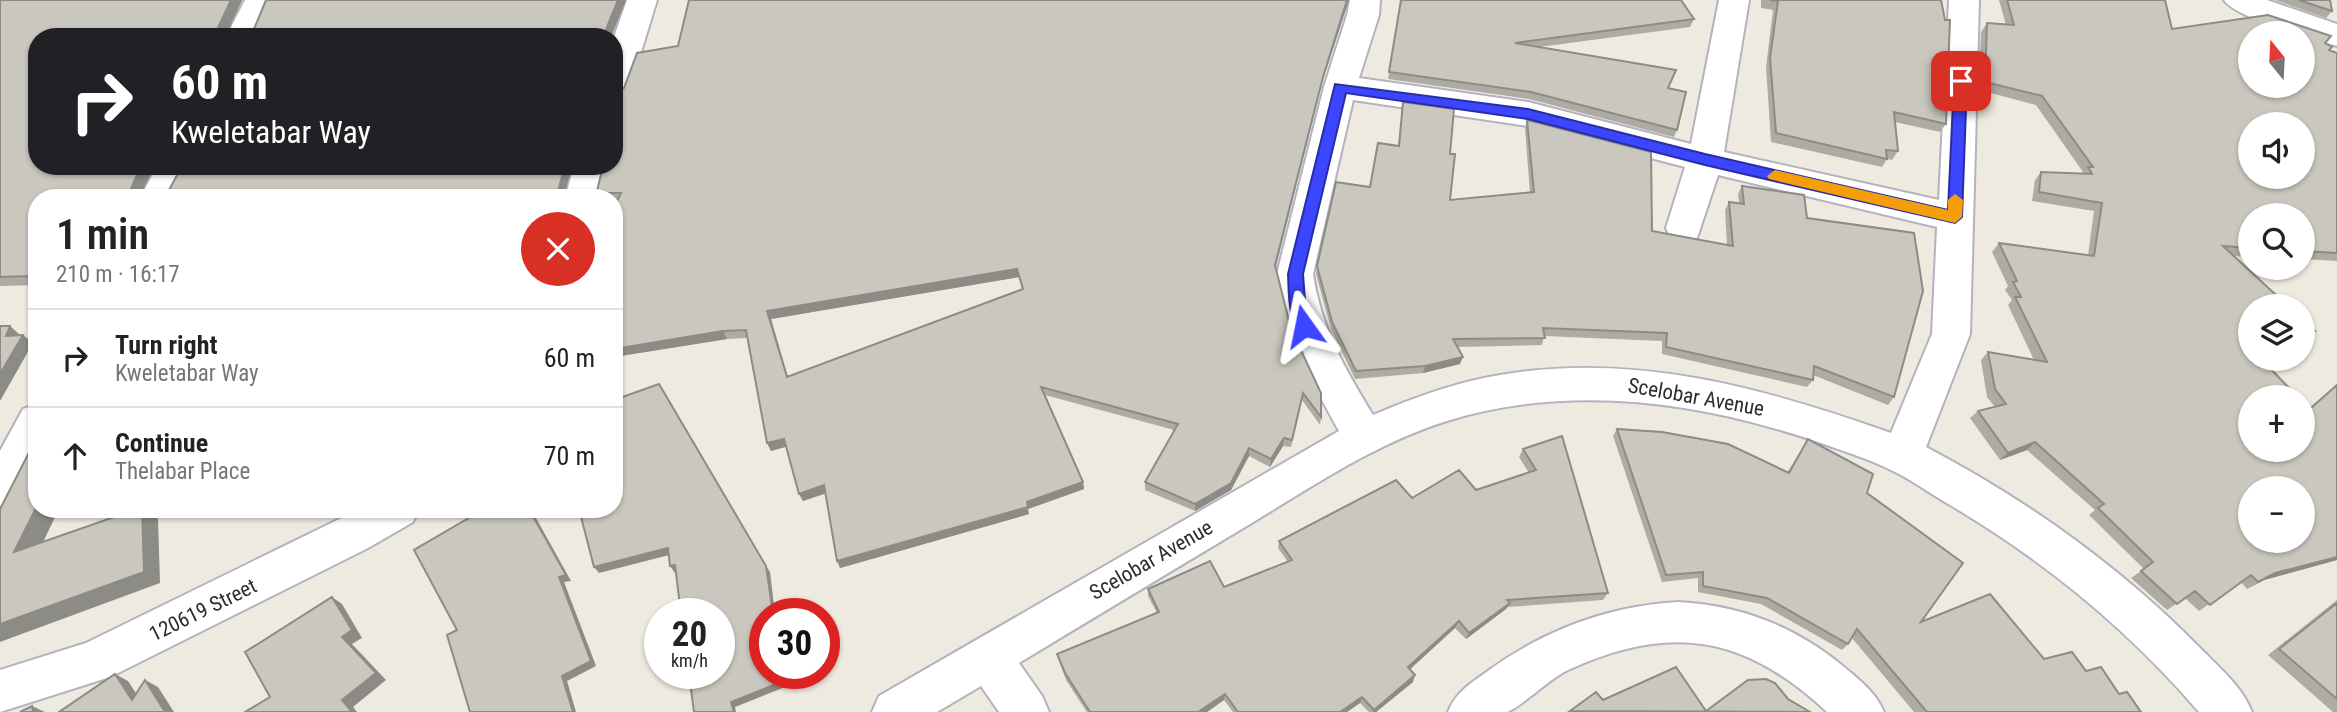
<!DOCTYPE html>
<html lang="en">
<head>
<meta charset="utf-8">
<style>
  body { margin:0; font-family:"Roboto Condensed",sans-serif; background:#f2f2f2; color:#222; height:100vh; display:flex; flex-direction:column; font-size:26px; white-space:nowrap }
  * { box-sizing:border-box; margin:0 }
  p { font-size:23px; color:#767676 }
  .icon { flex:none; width:38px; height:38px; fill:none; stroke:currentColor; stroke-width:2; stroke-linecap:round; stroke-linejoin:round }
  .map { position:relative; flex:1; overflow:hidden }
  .panel { position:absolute; left:28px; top:189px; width:595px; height:329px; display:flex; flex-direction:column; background:#fff; border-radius:28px; box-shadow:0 2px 5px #0004 }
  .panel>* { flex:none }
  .guide { position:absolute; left:28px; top:28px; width:595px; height:147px; border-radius:28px; box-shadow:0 2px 5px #0004; background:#202124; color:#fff; overflow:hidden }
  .needle { width:46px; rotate:342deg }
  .tools { position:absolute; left:2238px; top:21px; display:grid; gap:14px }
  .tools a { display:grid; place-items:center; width:77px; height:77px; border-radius:50%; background:#fff; box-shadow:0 2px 5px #0004; font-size:35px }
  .speed { position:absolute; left:644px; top:598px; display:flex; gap:14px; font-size:35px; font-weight:700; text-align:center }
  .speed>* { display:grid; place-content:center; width:91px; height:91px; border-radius:50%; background:#fff; box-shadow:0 2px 5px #0004; line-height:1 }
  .speed small { font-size:18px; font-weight:400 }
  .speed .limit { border:10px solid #d22; background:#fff; color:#111 }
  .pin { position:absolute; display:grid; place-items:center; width:60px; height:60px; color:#fff; margin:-30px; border-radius:14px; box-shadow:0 4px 10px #0006 }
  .me { position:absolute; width:77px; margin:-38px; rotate:348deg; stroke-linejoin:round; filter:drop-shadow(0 0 5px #0008) }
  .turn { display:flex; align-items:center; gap:24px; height:147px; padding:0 28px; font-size:32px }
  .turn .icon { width:91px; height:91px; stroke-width:2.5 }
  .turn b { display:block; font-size:49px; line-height:60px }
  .round { display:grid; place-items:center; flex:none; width:74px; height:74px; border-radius:37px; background:#f2f2f2 }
  .headline { display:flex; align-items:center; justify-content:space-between; height:119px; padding:0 28px }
  h1 { font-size:42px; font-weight:600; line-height:52px }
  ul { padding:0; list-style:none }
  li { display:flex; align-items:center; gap:21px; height:98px; padding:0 28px; border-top:2px solid #e0e0e0 }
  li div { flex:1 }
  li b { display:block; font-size:26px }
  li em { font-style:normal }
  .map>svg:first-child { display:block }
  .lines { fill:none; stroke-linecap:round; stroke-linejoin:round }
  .minor-casing { stroke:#b3b3c0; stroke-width:4 }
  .minor { fill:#fff; fill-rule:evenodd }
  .wall { fill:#aeaba3; fill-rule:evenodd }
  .shaded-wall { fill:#8d8b85 }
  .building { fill:#cac7be; stroke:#8d8b85; stroke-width:2; fill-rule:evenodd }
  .route { fill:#3c46fe; stroke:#272ea5; stroke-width:2 }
  .slow { fill:#f59e0b }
  .labels { text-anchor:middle; stroke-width:5; stroke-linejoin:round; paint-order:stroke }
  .street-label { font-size:21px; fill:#2d2d2d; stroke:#fff }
</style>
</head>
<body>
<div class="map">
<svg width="2337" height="712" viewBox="0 0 2337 712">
  <rect width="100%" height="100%" fill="#efeadf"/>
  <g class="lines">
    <defs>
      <path id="minor" d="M245,0h30l-17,37h-32z
        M627,0h30l-27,88 -4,8 -12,3v-62z
        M1350,0h30l-1,15 -20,63 169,24 163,42 28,-144h30l-25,152 215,48 10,-200h30l-9,334 -44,113c101,53 196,121 276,203 19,19 40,37 50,62h-53c-72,-84 -158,-154 -254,-210 -17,-10 -33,-22 -52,-31 -23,-12 -50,-20 -75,-29 -120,-41 -248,-59 -371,-21 -71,22 -134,65 -197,103 -77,46 -154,92 -231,139l23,33 7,16h-50l-18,-26 -44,26h-65l7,-16 460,-265c-28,-51 -55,-99 -62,-157l47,-187 23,-72zM1353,100l175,26 157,41 -19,61 5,10 13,4 13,-4 21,-63 219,52 -5,107 -41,99c-127,-45 -256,-81 -391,-58 -44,7 -87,23 -127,40 -28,-46 -52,-87 -60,-141z
        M2224,0h43l70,24v22c-22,-7 -102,-28 -113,-46z
        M157,166h34l-16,32h-35z
        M574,166h34l-8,32h-35z
        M37,404v57l-22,43 -15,5v-58l23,-42z
        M360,509h59l-6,13 -45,26 -258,129 -110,35v-42l86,-27z
        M1678,602c65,3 123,27 172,70 14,12 26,22 34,40h-57c-81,-76 -156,-90 -259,-42 -18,8 -48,38 -61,42 -14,0 -43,0 -59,0 8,-20 23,-29 40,-41 56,-41 121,-65 190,-69z"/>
    </defs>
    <!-- minor casing -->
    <use href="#minor" class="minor-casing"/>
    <!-- minor -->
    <use href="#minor" class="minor"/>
  </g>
  <!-- wall -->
  <path class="wall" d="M0,0h242l-13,30 25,-1 12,-29h360l-15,37h-574v129l114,7 -9,18h455l724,-105 -45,181 15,62 30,88 -1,8 -18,-25 -11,47 -8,-1 -13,21 -21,-11 -18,34 -36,21 -50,-21v-8l29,-52 -129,-35 38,87 1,7 -56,20 1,5 -189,54 -15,-75 -22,8 -17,-54 -15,4 -24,-113 -20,1 -113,18v-150l3,-5h-3v-4h-577v87l-37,1zM1019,277l3,13 -234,87 -17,-58z
    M1401,0l293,19 -4,8 -151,20 129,41 9,42 -3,7 -145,-38 -141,-20z
    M1761,0h180l5,124 -6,8 -45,-10 3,29 -6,9 -5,-1 -5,8 -111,-25 -5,-75 7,-57 -12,-2z
    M1999,0h166l7,29 153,14 4,7 8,3v208l-34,-2v-44h-53v42l-17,-1 17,103 59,49 28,-24v176l-73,20 -17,9 -6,-7 -42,29 -14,-13 -18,12 -36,-32 13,-9 -55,-54 6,-5 -68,-60 -27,10 -30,-42 8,-7 17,-4 -8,-10 -6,-37 7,-8 46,8 -26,-55 4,-5 -7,-10 3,-4 -16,-34 7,-9 89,12 6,-44 -62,-10 3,-21 6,-8 41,1 1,-1 -47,-67 -57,-15 2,-58 6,-9 19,2z
    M2275,0h55l2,11 -6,7z
    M1403,102l47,52v46l80,-7 -5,-65 2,-8 125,111 75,14 -2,-35 4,-8 10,1 -1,-9 4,-8 65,32 87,179 -6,8 -75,-30v5l-6,7 -145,-33v-13l-118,-5 -2,9 -85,2 3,17 -37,9 -68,6 -24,-50 -15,-55 1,-8 81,-120z
    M1617,429l170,44 16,-26 5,-8 59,54 54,129 165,49 33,23 22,18h-227l-62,-74 -4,6 -6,6 -81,-46 -63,-12v-14l-36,4 -49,-146z
    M1523,449l85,144 -5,7 -95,7 -2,2 -40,30 -11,-11 -45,41 3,13 -37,30h-7l-9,-9 -13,9h-114l-9,-12 -17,12h-120l-21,-32 -7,-20 -2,-6 100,-41 -9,-17v-7l76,-2 64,-25 -10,-14 1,-7 133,-43 64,-8 53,-17 -10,-16z
    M2337,600v112h-4l-65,-57z"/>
  <!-- shaded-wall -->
  <path class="shaded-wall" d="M231,0h11l-17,37 -8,-7z
    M618,0h8l-15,37h-8z
    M1347,0h2l-28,86 -47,187 1,-8 48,-188z
    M141,166h4l6,7 -12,25 -9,-7z
    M565,166h7l-7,27 -7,-2z
    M37,267v12l-4,-3z
    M1017,269l2,8 -248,42 19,66 -3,-8 -20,-66z
    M10,326l10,9 -14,1z
    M723,331l4,8 -113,18v-8z
    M2315,331l-10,8h-2v-4z
    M23,335l10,8 -33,58v-27z
    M1463,357l-3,7 -37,9 2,-7z
    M1284,438l-1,8 -13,21 1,-8z
    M784,439l4,7 -17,5 -4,-8z
    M2035,442l-8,8 -27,10 8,-7z
    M1249,448v8l-18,34 -36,21v-7z
    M1083,482l1,7 -56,20 1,5 -189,54 -3,-7 190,-59z
    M824,485l3,8 -24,8 -4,-7z
    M37,506v3h22l-26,54 -19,-11z
    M142,509h3l13,10 2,64 -160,59v-18z
    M529,509h2l40,72 -7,1 32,84 -29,15 9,31h-3l-11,-36z
    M668,548l5,6 -74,19 -5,-6z
    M2337,557v3l-73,20 -17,9 28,-16z
    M675,565l4,6 -4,2 -5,-7z
    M766,566l4,6 5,42h-2l-1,-5z
    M332,597l10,7 20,34 -10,6 34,36 -33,27 4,5h-5l-10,-12v-63z
    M1510,603l-4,6 -40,30 3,-6z
    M1459,621l-4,7 -49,45 2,-6z
    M115,674l13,7 17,26 -13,-7z
    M790,674h2l3,9 -60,24 1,5h-2l-3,-10z
    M1415,675l-2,7 -37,30h-3l1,-2z
    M145,680l13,7 16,25h-9z
    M1225,694l-1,6 -17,12h-9z
    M1362,697l-2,6 -13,9h-7z
    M32,706l13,6h-12z"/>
  <!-- building -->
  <path class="building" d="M0,0h231l-14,30 37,-1 12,-29h352l-15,37h-566v129h64l-1,2 18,-2h23l-11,25 39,-1 13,-24h383l-7,25h39l6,-25h11v-75l10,-3 13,-35 41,-7 11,-46h658l-24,77 -48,188 16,64 30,64v24l-18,-24 -11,47 -8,-2 -13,21 -22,-11 -18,35 -36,21 -50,-22 33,-58 -137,-37 42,95 -56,20 1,5 -191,54 -13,-76 -25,9 -15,-55 -17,4 -21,-113 -23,1 -109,18v-142l7,-14h-74l-3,5h-507v69l-4,9 -33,1zM1017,269l6,20 -236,88 -20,-66z
    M1401,0h280l13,19 -179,24 161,27 -8,18 18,4 -9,38 -146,-38 -142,-20z
    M1770,0h171l4,20h5l-4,104 -52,-12 4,39 -12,-1 1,9 -111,-26 -6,-75 8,-57z
    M2007,0h158l7,29 96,-14 63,21 -6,7 7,4 -3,3 8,3v200l-34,-2v-36h-53v33l-27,-2 65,60h-38v53h11l37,38h-48v53h53v-48l7,7 27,-24v172l-62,16 -17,9 -7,-7 -41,30 -15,-14 -18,13 -36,-33 12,-9 -55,-54 6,-4 -69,-62 -27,11 -30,-42 28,-7 -11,-15 -7,-37 59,10 -32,-65h6l-8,-15 4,-1 -18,-38 95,13 8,-53 -63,-11 2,-20 51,2 -4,-7h5l-51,-71 -57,-14 2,-59 27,2zM2250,33h53v53h-53zM2250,124h53v53h-53zM2250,488h53v53h-53z
    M2299,0h31l2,11z
    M1403,102l51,7 -4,45h5l-5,46 84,-8 -7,-72 124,32 1,79 81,15 -4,-44 15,2 -2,-18 62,9 3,23 107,15 9,58 -29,106 -80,-31 -1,14 -147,-33 1,-14 -124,-5 2,10 -92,1 10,18 -38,9 -69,5 -24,-49 -15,-56 19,-84 34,5 8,-44 21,3z
    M2303,320l12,11 -12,4z
    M0,326h10l-4,10 17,-1 -23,39z
    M659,384l107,182 7,48h-8v60h25l1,4 -60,24 3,10h-40l-5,-38h30v-60h-38l-6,-49 -5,1 -2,-18 -74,19 -15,-58h35v-109z
    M1617,429l45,3 66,12 61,29 19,-34 65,35 -6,19 96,70 -42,59 69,-28 54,65 28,-7 14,19 15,-4 18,27 8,-2 14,20h-214l-70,-83 -9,15 -81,-46 -64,-12v-14l-37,3z
    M1562,436l46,157 -101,7 3,3 -41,30 -10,-12 -51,46 7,8 -41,35 -12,-13 -22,15h-102l-13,-18 -27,18h-108l-25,-39 -8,-19 102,-42 -11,-23 62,-28 14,26 68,-27 -13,-19 117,-61 16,18 47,-28 17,20 60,-20 -13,-21z
    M37,437v69l-23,46 123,-43h5l2,63 -144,52v-115z
    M478,509h51l37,66 -7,2 32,84 -29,15 11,36h-103l-23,-77 10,-5 -43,-80 65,-38z
    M332,597l20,33 -10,7 34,36 -34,27 10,12h-107l25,-15 -25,-45z
    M2337,603v96l-58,-50z
    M1676,667l30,44 42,-31 18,-1 9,4 13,16 22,13 -240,-1 26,-19 7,8z
    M115,674l17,26 13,-20 20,32h-106z
    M32,706l1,6h-13z"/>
  <!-- route -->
  <path class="route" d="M1961,76l6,5 -5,136 -7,6 -250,-58 -177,-46 -182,-26 -43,181 2,27 6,25 -7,6c-17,-7 -15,-42 -16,-58l47,-190 193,25 177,45 243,56 6,-129z"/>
  <!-- slow -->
  <path class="slow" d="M1775,170l173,40v-10l7,-6 8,6 -1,17 -7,6 -186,-44 -2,-3z"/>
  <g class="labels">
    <!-- street labels -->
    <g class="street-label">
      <text transform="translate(1696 397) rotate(10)" y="7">Scelobar Avenue</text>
      <text transform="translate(1151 560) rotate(-30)" y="7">Scelobar Avenue</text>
      <text transform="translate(203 610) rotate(-26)" y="7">120619 Street</text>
    </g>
  </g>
</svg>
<div class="tools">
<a><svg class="needle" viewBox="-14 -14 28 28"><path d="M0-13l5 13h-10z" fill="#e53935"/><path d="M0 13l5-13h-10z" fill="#767676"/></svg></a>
<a><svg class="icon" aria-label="sound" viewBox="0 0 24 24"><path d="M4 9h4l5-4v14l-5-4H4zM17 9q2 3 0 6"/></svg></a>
<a><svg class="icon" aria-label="search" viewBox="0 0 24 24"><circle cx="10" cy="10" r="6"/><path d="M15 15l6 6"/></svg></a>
<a><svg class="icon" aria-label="layers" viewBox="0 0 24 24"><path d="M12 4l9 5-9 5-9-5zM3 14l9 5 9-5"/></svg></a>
<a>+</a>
<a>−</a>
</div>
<div class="speed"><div>20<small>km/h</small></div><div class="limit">30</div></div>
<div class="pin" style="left:1961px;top:81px;background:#d93025"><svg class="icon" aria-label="arrive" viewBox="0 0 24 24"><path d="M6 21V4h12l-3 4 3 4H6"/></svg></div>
<svg class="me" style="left:1304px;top:326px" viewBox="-20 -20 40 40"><path d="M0-17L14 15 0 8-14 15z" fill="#3c46fe" stroke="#fff" stroke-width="4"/></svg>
<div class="guide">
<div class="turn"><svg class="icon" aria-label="right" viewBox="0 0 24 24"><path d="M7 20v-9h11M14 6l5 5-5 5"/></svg><div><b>60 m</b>Kweletabar Way</div></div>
</div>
<section class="panel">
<div class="headline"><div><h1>1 min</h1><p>210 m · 16:17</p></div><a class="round" style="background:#d93025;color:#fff"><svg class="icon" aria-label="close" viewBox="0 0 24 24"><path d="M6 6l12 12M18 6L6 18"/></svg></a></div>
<ul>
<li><svg class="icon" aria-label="right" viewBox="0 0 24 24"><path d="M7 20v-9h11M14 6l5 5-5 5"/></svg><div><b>Turn right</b><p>Kweletabar Way</p></div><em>60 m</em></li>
<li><svg class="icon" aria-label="ahead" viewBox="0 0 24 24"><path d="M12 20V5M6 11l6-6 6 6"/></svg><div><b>Continue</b><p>Thelabar Place</p></div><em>70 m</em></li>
</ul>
</section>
</div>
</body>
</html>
